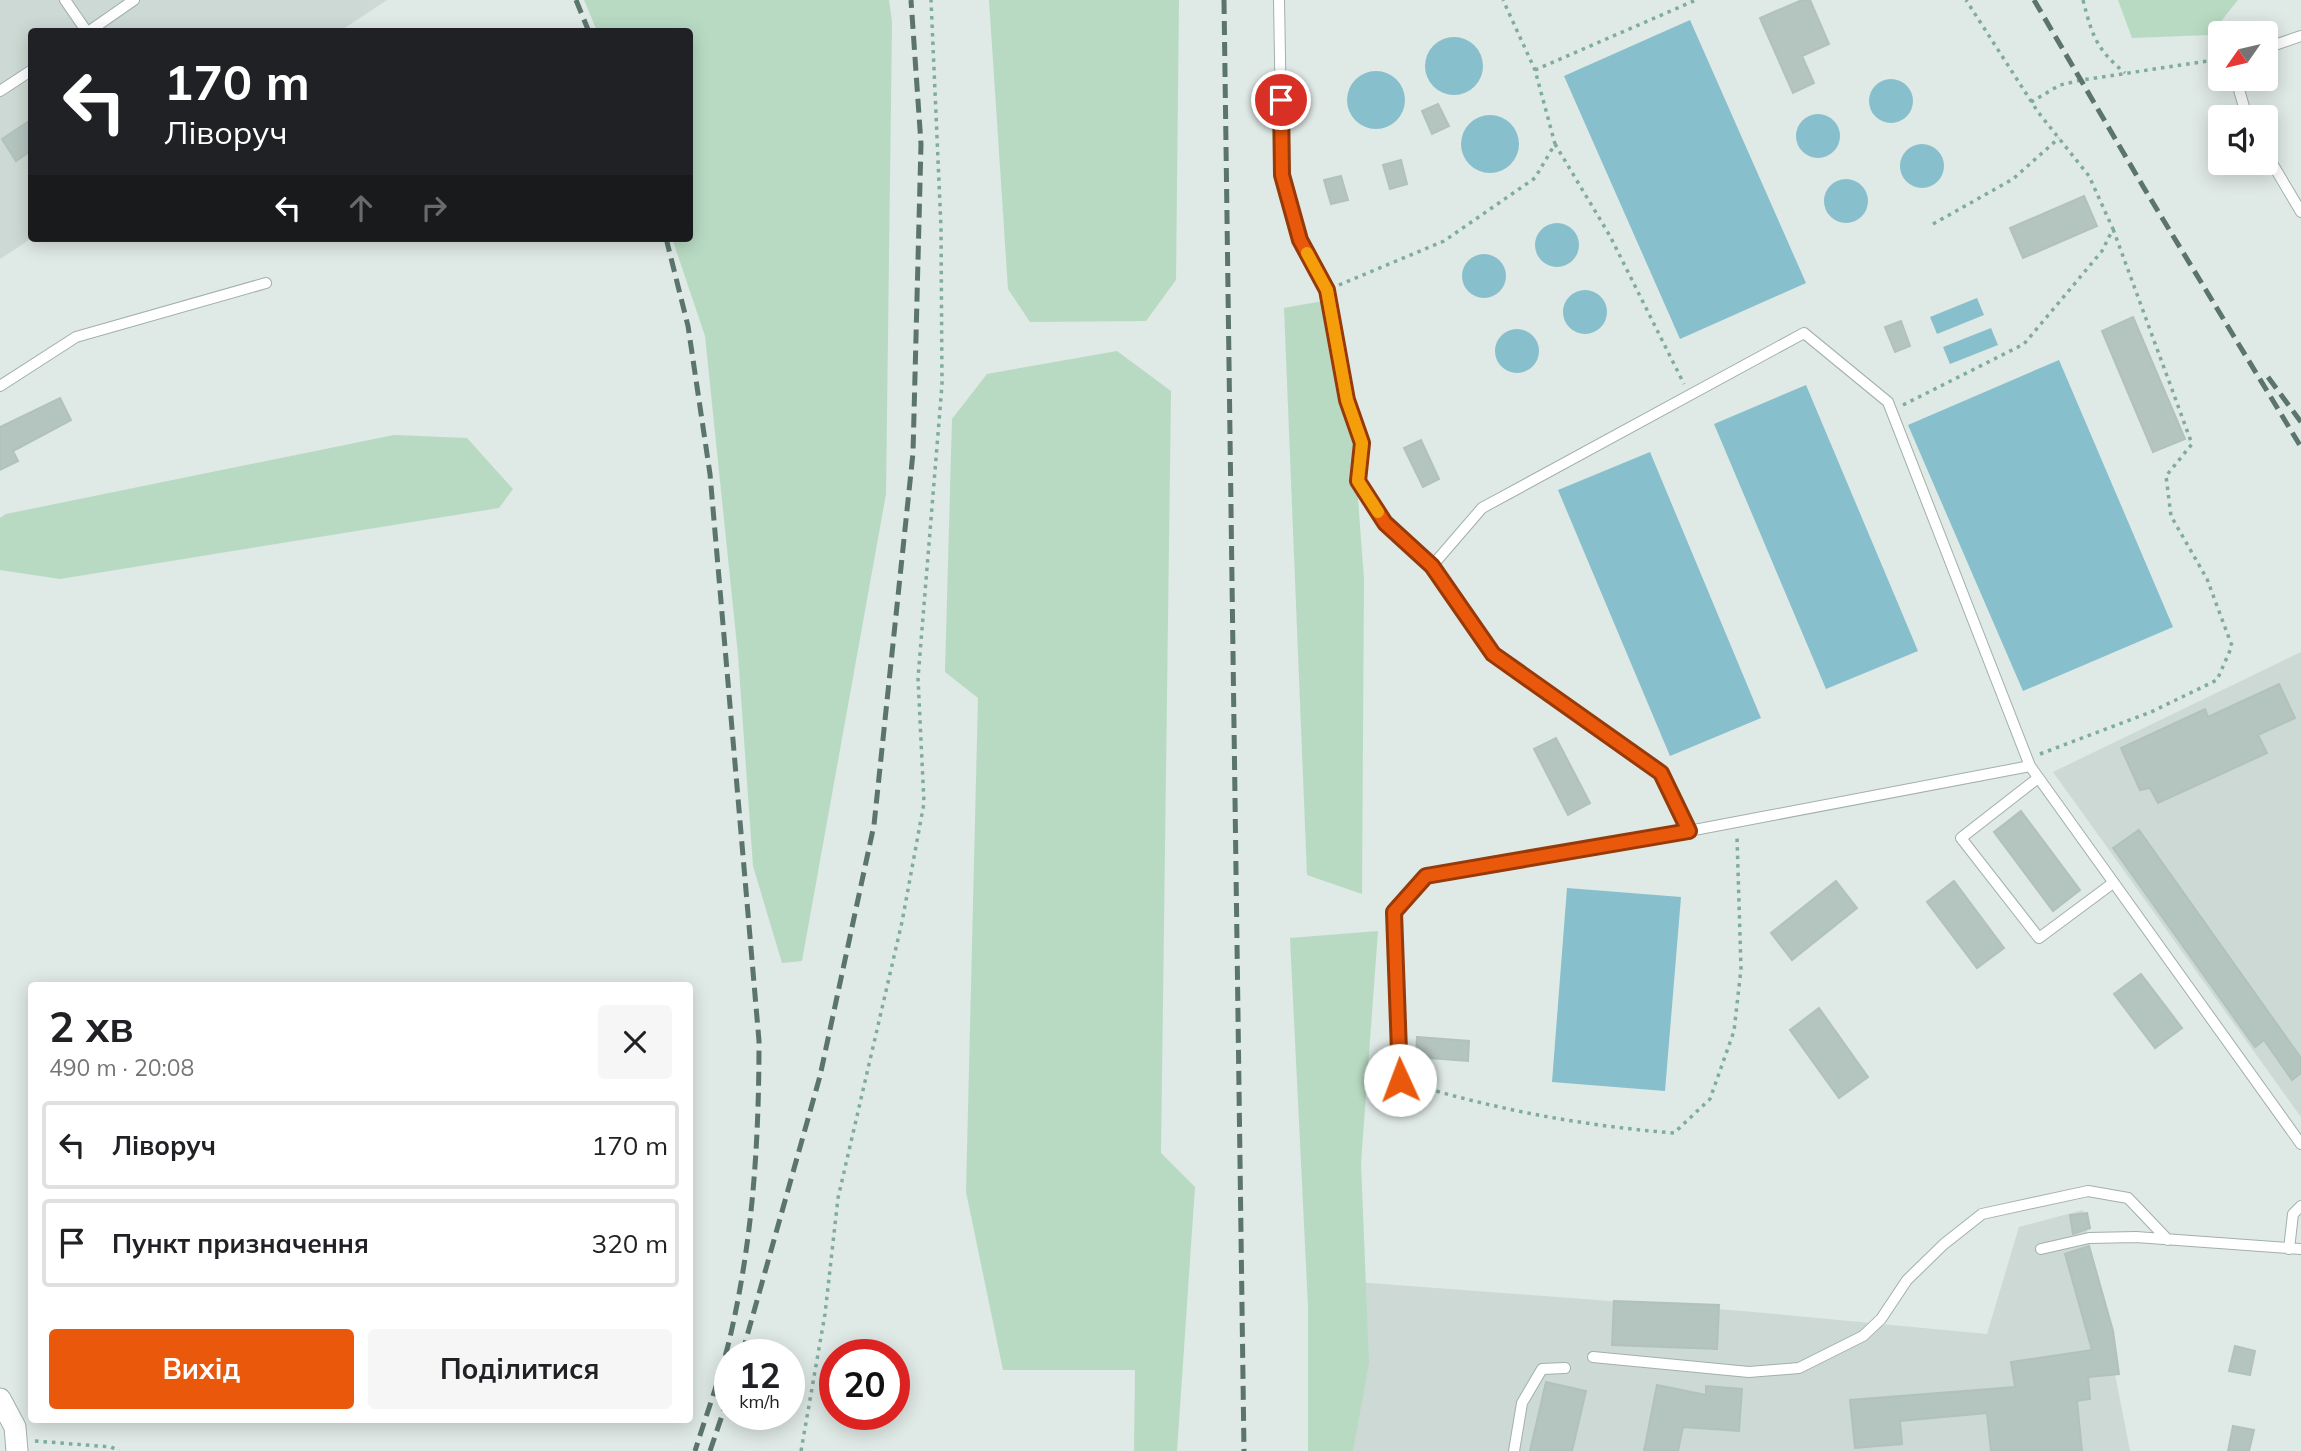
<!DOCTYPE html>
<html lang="uk">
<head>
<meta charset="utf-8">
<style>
  body { margin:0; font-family:Mulish,sans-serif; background:#f6f6f6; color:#202124; height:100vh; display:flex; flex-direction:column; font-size:26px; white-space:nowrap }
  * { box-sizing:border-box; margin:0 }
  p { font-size:23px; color:#757577 }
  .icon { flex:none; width:38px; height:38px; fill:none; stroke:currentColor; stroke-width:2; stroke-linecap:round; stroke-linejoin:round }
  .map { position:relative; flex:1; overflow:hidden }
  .panel { position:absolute; left:28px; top:982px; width:665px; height:441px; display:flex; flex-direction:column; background:#fff; border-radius:7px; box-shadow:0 4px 18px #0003 }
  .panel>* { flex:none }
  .hud { position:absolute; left:28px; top:28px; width:665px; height:214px; border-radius:7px; box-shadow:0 4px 18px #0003; background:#202124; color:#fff; overflow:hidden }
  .needle { width:46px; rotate:236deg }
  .tools { position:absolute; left:2208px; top:21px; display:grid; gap:14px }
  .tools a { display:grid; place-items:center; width:70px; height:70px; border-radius:7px; background:#fff; box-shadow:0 4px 18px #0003; font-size:35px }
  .speed { position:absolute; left:714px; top:1339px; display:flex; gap:14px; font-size:35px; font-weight:700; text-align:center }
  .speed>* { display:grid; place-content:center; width:91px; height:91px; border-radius:50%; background:#fff; box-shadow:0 4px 18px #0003; line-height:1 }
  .speed small { font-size:18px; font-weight:400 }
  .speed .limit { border:10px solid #d22; background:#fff; color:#111 }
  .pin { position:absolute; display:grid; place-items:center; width:60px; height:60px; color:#fff; margin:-30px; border:4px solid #fff; border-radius:50%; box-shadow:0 2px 7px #0007 }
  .me { position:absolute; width:77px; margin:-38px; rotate:358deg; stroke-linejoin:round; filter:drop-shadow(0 0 5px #0008) }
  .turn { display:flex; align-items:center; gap:24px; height:147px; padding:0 21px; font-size:32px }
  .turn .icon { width:91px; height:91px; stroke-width:2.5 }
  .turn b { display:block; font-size:49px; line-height:60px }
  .lanes { display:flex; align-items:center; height:66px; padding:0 21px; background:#0003; justify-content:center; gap:35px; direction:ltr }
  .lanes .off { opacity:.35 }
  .round { display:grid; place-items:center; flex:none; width:74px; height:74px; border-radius:7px; background:#f6f6f6 }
  .head { display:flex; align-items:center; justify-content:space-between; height:119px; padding:0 21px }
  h1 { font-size:42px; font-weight:700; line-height:52px }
  .primary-button { display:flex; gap:14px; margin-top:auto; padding:14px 21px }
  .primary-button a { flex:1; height:80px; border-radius:7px; background:#ea580c; color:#fff; font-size:28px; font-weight:700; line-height:80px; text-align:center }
  .primary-button a+a { background:#f6f6f6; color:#202124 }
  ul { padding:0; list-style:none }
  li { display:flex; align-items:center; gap:21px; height:88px; margin:0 14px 10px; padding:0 7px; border:4px solid #e0e0e0; border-radius:7px }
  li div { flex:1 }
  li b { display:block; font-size:26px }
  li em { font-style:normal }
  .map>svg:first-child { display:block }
  .built { fill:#cdd9d4 }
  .green { fill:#b8dac3 }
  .water { fill:#88bfcd }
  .building { fill:#b4c4be; stroke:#b1c2bc; stroke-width:2 }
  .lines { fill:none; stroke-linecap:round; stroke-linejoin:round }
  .service-casing { stroke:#a2b0ac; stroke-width:12 }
  .minor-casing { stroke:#a2b0ac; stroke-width:23 }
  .path { stroke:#80aca0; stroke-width:3.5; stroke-dasharray:3.5 5; stroke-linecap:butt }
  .service { stroke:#fff; stroke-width:10 }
  .minor { stroke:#fff; stroke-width:21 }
  .rail { stroke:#5b746e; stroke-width:5; stroke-dasharray:14 7; stroke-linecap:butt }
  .route-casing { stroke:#983908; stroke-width:18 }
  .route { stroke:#ea580c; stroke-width:12 }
  .slow { stroke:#f59e0b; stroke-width:12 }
</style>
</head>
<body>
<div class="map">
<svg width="2301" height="1451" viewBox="0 0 2301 1451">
  <rect width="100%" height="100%" fill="#dfe9e5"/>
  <!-- built -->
  <path class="built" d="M0,0h387l-47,31 -308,1v206l-32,21z
    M2301,652v465l-248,-345z
    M2083,1210l47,241h-788l14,-169 387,29 244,23 32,-107z"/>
  <!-- green -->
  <path class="green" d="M584,0h305l3,22 -6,472 -84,467 -20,2 -29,-97 -15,-211 -33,-319 -33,-98h18v-206l-93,-1z
    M989,0h190l-3,280 -30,41 -116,1 -22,-33z
    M2118,0h120l-28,35 -78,3z
    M1323,301l31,145 10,133 -2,315 -55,-19 -23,-567z
    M1117,351l54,40 -10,762 34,34 -18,264h-43l1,-81h-132l-37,-178 12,-494 -33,-26 7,-253 35,-45z
    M394,435l73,3 46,51 -14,19 -439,71 -60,-9v-52l6,-4z
    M1378,931l-17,232 8,200 -16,88h-45v-145l-18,-368z"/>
  <!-- water -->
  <path class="water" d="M1690,20l116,263 -126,56 -116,-263z
    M1425 66a29 29 0 1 1 58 0a29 29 0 1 1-58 0Z
    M1347 100a29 29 0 1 1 58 0a29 29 0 1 1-58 0Z
    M1869 101a22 22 0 1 1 44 0a22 22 0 1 1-44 0Z
    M1796 136a22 22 0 1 1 44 0a22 22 0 1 1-44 0Z
    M1461 144a29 29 0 1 1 58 0a29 29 0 1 1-58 0Z
    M1900 166a22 22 0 1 1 44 0a22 22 0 1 1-44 0Z
    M1824 201a22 22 0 1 1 44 0a22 22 0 1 1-44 0Z
    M1535 245a22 22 0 1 1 44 0a22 22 0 1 1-44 0Z
    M1462 276a22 22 0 1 1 44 0a22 22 0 1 1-44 0Z
    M1563 312a22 22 0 1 1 44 0a22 22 0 1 1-44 0Z
    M1977,298l7,17 -47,19 -7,-17z
    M1991,328l7,17 -48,19 -7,-17z
    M1495 351a22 22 0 1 1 44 0a22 22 0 1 1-44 0Z
    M2059,360l114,267 -150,64 -115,-266z
    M1806,385l112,266 -92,38 -112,-265z
    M1650,452l111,266 -91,38 -112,-266z
    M1567,888l114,9 -16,194 -113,-9z"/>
  <!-- building -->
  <path class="building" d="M1802,0h8l19,44 -27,12 12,27 -21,10 -33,-75z
    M1438,104l11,22 -17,8 -10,-23z
    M32,119v31l-16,11 -14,-22z
    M1401,160l6,24 -17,5 -7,-24z
    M1341,176l7,24 -17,4 -7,-24z
    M2084,196l13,30 -74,32 -13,-30z
    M2133,317l52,122 -32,13 -51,-121z
    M1901,321l9,25 -15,6 -10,-25z
    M60,398l11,22 -58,31 5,10 -18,9v-43z
    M1421,440l18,39 -16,8 -19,-39z
    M2279,684l16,34 -37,17 9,18 -109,50 -8,-15 -10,2 -19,-42 84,-39 3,8z
    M1556,738l34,65 -22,12 -34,-66z
    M2021,811l59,79 -27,21 -59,-79z
    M2139,830l162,228v15l-9,7 -28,-40 -9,7 -142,-199z
    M1836,881l21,27 -65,52 -21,-27z
    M1954,881l50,67 -27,20 -50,-66z
    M2141,974l41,54 -27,20 -41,-54z
    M1819,1008l49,69 -29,21 -49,-68z
    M1417,1037l52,4 -1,20 -52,-4z
    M2087,1213l3,15 -17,6 -3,-19z
    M2089,1246l24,85 6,43 -31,3 2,22 -13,2 5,50h-91l-4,-38 -87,8 2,23 -47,4 -5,-48 165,-13 -4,-25 81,-12 -27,-96z
    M1614,1301l105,4 -2,44 -105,-4z
    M2235,1346l20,5 -5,24 -21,-4z
    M1546,1382l40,9 -14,60h-42z
    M1657,1385l49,10v-9l36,3 -3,42 -56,-4 -5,24h-34z
    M2233,1426l21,4 -5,21h-21z"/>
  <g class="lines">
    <defs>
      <path id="service" d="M65,0l22,32
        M1279,0l3,175 18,65 27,50 20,110 15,43 -4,38 27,42 47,43
        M88,32l46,-32
        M2266,48l35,-12
        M2239,79l-2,4 10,34
        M0,91l32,-21
        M2266,153l35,59
        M0,386l76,-49 190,-54
        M2038,778l-77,60 78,100 74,-55
        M1689,831l-28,-58 -168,-118 -61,-89 50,-58 322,-175 84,69 142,364 271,378
        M1400,1080l-6,-168 32,-36 263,-45 341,-65
        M2041,1249l48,-11 47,-1 165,12
        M2289,1249l4,-35 8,-8
        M1593,1357l156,15 50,-4 64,-32 18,-17 26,-39 37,-36 38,-30 106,-23 40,7 40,42
        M1514,1451l8,-48 20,-34 23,-1"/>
      <path id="minor" d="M0,1399l15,28 2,24"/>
    </defs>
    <!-- service casing -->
    <use href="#service" class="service-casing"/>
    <!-- minor casing -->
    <use href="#minor" class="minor-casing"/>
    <!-- path -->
    <path class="path" d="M2083,0c9,35 13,49 42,73
      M1535,70l161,-70
      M2031,102l29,-17 22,-5 139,-21
      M1555,144l55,92 74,148
      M1933,224l80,-45 46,-41
      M1339,285l105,-44 91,-63 20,-34 -20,-74 -32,-70
      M1903,405l121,-61 78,-93 11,-22 -24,-53 -51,-64 -72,-112
      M2040,754l111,-42 66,-32 15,-34 -25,-67 -36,-63 -5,-40 26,-32 -79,-215
      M1412,1084c86,26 172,42 262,49l36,-34 24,-68 7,-62 -4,-132
      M35,1441l76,6 8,4
      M801,1451l24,-137 13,-116 64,-276 22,-119 -6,-125 24,-293 -1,-157 -10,-228"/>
    <!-- service -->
    <use href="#service" class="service"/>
    <!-- minor -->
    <use href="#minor" class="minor"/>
    <!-- rail -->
    <path class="rail" d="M576,0l13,32
      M1224,0l20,1451
      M2034,0l110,188 157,259
      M666,238l22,88 22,148 49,567c0,100 -6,195 -28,292 -9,40 -24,79 -36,118
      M2268,377l33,45
      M742,1354l78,-278 54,-251 39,-372 8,-309 -10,-144
      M710,1451l20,-59"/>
  </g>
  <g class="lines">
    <defs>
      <path id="route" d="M1281,100l1,75 18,65 27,50 20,110 15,43 -4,38 27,42 47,43 61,88 168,119 28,58 -263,45 -32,36 6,168"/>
    </defs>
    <!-- route casing -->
    <use href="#route" class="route-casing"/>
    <!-- route -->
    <use href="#route" class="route"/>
    <!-- slow -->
    <path class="slow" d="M1307,253l20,37 20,110 15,43 -4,38 20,31"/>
  </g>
</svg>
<div class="tools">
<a><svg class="needle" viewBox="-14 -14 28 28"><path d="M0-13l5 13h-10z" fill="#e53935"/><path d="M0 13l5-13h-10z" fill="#757577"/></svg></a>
<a><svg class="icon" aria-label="sound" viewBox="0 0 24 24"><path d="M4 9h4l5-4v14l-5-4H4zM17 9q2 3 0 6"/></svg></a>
</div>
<div class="speed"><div>12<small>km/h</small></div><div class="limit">20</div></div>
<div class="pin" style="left:1281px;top:100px;background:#d93025"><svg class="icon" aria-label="arrive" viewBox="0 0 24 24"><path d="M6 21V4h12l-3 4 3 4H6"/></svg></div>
<svg class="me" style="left:1400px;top:1080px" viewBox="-20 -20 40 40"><circle r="19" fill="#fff"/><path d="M0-13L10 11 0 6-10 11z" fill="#ea580c"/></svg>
<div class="hud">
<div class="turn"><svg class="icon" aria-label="left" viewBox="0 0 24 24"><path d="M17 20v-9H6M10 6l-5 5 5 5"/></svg><div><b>170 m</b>Ліворуч</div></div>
<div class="lanes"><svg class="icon" aria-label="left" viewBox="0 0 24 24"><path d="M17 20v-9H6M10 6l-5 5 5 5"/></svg><svg class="icon off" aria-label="ahead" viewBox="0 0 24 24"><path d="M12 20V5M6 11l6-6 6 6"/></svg><svg class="icon off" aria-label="right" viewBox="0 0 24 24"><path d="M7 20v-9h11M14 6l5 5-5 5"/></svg></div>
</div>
<section class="panel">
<div class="head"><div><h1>2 хв</h1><p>490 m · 20:08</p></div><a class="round"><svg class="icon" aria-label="close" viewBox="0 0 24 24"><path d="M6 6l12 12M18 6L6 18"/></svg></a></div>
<ul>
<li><svg class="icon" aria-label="left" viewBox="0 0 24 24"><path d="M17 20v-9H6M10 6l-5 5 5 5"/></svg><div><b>Ліворуч</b></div><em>170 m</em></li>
<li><svg class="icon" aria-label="arrive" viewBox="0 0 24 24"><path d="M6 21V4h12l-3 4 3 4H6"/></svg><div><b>Пункт призначення</b></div><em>320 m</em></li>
</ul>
<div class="primary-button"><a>Вихід</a><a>Поділитися</a></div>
</section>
</div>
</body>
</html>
